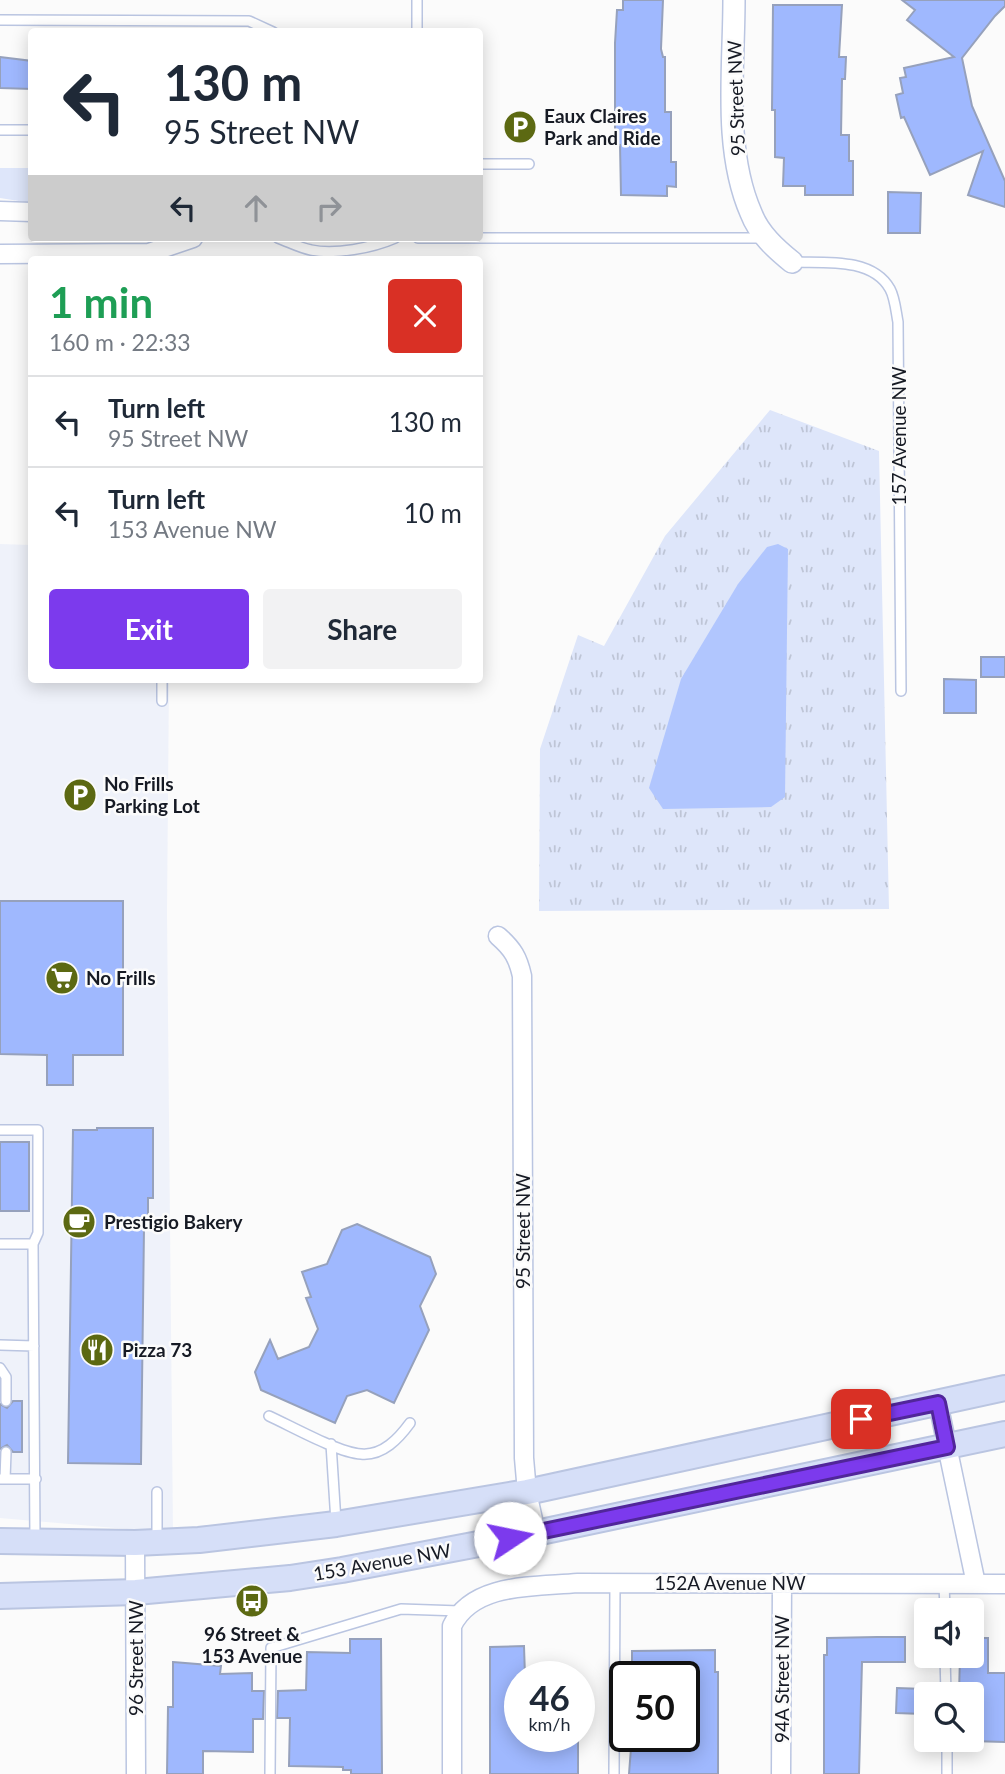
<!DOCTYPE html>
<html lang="en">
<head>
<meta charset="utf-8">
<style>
  body { margin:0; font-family:Lato,sans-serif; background:#f2f2f3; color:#1f2937; height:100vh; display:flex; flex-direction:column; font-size:26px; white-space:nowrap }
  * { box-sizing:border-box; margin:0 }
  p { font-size:23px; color:#747a83 }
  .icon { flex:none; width:38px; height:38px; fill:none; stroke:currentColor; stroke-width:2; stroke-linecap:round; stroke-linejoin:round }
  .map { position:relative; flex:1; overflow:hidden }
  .sheet { position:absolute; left:28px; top:256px; width:455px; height:427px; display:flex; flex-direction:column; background:#fff; border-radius:7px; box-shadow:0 4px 18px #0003 }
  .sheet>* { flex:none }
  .guide { position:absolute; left:28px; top:28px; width:455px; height:214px; border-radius:7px; box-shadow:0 4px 18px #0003; background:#fff; color:#1f2937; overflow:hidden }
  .buttons { position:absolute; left:914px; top:1598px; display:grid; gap:14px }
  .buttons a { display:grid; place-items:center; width:70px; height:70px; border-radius:7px; background:#fff; box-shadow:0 4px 18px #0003; font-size:35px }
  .speed { position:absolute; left:504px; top:1661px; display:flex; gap:14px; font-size:35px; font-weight:700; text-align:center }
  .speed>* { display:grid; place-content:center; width:91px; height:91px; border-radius:50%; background:#fff; box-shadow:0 4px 18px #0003; line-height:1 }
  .speed small { font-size:18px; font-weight:400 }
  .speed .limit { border:4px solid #111; border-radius:10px; background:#fff; color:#111 }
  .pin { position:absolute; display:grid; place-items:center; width:60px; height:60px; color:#fff; margin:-30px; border-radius:14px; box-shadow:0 4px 10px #0006 }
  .me { position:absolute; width:77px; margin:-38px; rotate:79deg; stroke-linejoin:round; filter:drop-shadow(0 0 5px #0008) }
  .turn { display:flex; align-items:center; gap:24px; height:147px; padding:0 21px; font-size:32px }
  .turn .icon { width:91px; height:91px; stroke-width:2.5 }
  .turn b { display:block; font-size:49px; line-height:60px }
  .lanes { display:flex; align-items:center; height:66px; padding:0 21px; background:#0003; justify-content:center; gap:35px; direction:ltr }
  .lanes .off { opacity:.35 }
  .round { display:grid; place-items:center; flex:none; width:74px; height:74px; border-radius:7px; background:#f2f2f3 }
  .summary { display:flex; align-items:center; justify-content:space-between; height:119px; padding:0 21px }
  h1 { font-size:42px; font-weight:700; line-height:52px; color:#1e9e55 }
  .button { display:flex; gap:14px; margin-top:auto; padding:14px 21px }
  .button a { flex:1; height:80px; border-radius:7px; background:#7c3aed; color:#fff; font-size:28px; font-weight:700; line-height:80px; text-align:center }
  .button a+a { background:#f2f2f3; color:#1f2937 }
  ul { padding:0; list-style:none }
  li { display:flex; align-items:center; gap:21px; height:91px; padding:0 21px; border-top:2px solid #e0e1e3 }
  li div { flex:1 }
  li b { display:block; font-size:26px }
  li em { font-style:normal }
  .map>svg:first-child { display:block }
  .built { fill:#eff2fa }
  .grass { fill:#dee6fa }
  .park { fill:url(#park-tufts) }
  .water { fill:#b1c6fe }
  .building { fill:#9fb8fe; stroke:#96a1bc; stroke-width:2 }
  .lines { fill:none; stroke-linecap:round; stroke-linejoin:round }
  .service-casing { stroke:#bac5e1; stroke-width:12 }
  .minor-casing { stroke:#bac5e1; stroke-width:21 }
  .tertiary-casing { stroke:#bac5e1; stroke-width:24 }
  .secondary-casing { stroke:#bac5e1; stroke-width:28 }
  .service { stroke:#fff; stroke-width:9 }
  .minor { stroke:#fff; stroke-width:18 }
  .tertiary { stroke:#fff; stroke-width:21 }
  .secondary { stroke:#d6dff8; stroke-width:24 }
  .route-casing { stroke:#51269a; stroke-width:18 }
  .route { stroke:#7c3aed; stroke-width:12 }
  .labels { text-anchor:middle; stroke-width:5; stroke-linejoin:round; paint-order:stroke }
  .street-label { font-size:19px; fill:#161a24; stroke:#fbfbfb }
  .poi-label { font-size:19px; font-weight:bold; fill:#161a24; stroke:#fbfbfb; text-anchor:start }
</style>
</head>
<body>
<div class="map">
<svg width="1005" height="1774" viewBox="0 0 1005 1774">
  <defs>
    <pattern id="park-tufts" width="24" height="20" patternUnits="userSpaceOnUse" patternTransform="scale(1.75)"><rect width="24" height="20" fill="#dee6fa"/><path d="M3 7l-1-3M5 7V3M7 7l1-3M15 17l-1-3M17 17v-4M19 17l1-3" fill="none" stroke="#bec5d6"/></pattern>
  </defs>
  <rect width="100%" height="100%" fill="#fbfbfb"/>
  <!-- built -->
  <path class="built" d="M0,544l31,1 1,134h137l-2,234 6,620 -173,-15z"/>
  <!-- grass -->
  <path class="grass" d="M0,168h31v35l-31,-5z"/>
  <!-- park -->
  <path class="park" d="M770,410l109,41 10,458 -350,2 1,-162 38,-114 26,11 61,-110z"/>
  <!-- water -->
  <path class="water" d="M778,544l10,5 -3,248 -14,10 -108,2 -14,-21 32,-109 57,-95 29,-37z"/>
  <!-- building -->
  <path class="building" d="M623,0h40l-2,49 2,8h2v55h6v50h5v25l-9,-1v10l-46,-1 -1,-50h-5v-102l2,-33h6z
    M902,0h103v6l-10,10 -33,42 10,48 33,75v26l-37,-12 15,-44 -53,24 -26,-58 -3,1 -5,-23 7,-2 -3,-15 6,-1 -2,-9 50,-11 -47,-37 8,-10z
    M773,5h69l-3,52h7l-1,22h-3l-1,56h8v26h4v34h-48v-9h-22l1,-28 -9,-1v-47h-3z
    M0,57l32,4v28l-32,-1z
    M888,192l33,1 -1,40h-32z
    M981,657h24v20h-24z
    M944,679l32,1v33h-32z
    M0,901h123v154h-50v30h-26v-30l-47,-1z
    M97,1128h56v70h-5v30h-4l-3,236 -73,-1 5,-333h24z
    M0,1142h29v69h-29z
    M357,1224l73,33 6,17 -16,32 9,24 -35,73 -27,-13 -20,6 -12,27 -74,-33 -6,-18 15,-32 8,19 31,-12 9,-18 -12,-31 5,-1 -9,-25 25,-8 15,-34z
    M13,1401h9v51h-9l-6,-7 -7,4v-45l7,4z
    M877,1637h28v25h-43l-3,112h-35v-119h3v-17z
    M971,1638h17v35h17v69l-34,-1v-47h-12l1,-38h11z
    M350,1639h31l1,135h-31v-4h-8v-3l-54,-1 1,-48h-13l1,-27 28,-1 1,-38 43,1z
    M524,1646l1,30h-5v60h58v38h-88v-127z
    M715,1650v22h3v102h-89l2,-26 47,3v-15h6l-1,-69h-51v-16z
    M173,1662l48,4 -1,8 32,-1v18h12l-1,28h-10v33l-50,-1v23h-36l1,-67h5z
    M897,1688l27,1 -1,25 -27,-1z"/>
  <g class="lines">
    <defs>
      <path id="service" d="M0,20l249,1 24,11
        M417,32v-32
        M0,130h32
        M480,164h49
        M278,238c11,4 22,10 33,12 24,5 61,-2 84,-12
        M418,238h345
        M792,262c32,1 80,-5 98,27 5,9 6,23 8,33l3,369
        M162,679v22
        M0,1130h38v103l-5,11
        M0,1244h33l2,296
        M0,1345l34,1
        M0,1368l6,9v24
        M269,1416c22,10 70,37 92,38 22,2 38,-16 49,-31
        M331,1444l5,78
        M0,1479h36
        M5,1479l1,-27
        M157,1492v48
        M944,1584l1,26
        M945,1656l1,38
        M947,1740v34
        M270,1774l1,-126 130,-39 59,2
        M614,1774l1,-191"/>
      <path id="minor" d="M0,211l32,1
        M0,254l149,-1 44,-15
        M498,936c15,13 20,22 24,40l2,482 3,34 9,41
        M938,1403l38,181
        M135,1543l1,231
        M452,1774v-148c21,-44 84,-39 126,-43l427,1
        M781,1774l1,-191"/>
      <path id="tertiary" d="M734,0c0,69 -11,149 17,213 8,21 25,36 41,49"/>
      <path id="secondary" d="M0,1541l135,2 64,-3 137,-16 191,-32 478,-104
        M0,1596l136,-4 154,-14 52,-8 194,-37 469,-99"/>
    </defs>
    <!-- service casing -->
    <use href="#service" class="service-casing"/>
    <!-- minor casing -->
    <use href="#minor" class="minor-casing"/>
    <!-- tertiary casing -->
    <use href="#tertiary" class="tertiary-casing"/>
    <!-- secondary casing -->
    <use href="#secondary" class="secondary-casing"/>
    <!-- service -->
    <use href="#service" class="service"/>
    <!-- minor -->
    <use href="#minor" class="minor"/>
    <!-- tertiary -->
    <use href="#tertiary" class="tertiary"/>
    <!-- secondary -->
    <use href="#secondary" class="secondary"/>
  </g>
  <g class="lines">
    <defs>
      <path id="route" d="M510,1538l437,-91 -9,-44 -77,16"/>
    </defs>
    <!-- route casing -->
    <use href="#route" class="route-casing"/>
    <!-- route -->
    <use href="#route" class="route"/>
  </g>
  <!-- icons -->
  <defs>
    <symbol id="parking-disc" viewBox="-11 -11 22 22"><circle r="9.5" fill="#5c6912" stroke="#fbfbfb"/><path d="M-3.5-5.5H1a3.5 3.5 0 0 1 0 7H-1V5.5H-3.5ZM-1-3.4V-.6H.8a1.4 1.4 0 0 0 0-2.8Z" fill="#fff"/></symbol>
    <symbol id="supermarket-disc" viewBox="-11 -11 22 22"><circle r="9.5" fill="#5c6912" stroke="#fbfbfb"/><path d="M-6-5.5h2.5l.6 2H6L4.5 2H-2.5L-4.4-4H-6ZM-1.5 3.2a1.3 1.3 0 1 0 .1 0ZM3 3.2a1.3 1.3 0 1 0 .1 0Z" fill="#fff"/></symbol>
    <symbol id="cafe-disc" viewBox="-11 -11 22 22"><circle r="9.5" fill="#5c6912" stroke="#fbfbfb"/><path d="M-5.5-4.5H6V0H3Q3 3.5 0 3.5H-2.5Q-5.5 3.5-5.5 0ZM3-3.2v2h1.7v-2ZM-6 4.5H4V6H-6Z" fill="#fff"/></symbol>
    <symbol id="restaurant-disc" viewBox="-11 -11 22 22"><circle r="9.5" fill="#5c6912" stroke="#fbfbfb"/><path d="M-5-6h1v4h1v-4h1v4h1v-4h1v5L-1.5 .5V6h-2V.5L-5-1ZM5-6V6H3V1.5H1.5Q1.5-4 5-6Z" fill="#fff"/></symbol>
    <symbol id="bus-disc" viewBox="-11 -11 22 22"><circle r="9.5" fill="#5c6912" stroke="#fbfbfb"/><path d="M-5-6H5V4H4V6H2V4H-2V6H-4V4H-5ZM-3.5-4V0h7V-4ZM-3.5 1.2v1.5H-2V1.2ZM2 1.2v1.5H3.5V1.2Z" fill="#fff"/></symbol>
  </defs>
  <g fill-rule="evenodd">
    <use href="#parking-disc" x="501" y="108" width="38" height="38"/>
    <use href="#parking-disc" x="61" y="776" width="38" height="38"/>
    <use href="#supermarket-disc" x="43" y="959" width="38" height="38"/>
    <use href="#cafe-disc" x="60" y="1203" width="38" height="38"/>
    <use href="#restaurant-disc" x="78" y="1331" width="38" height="38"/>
    <use href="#bus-disc" x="233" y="1582" width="38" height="38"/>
  </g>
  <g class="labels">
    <!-- street labels -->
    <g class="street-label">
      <text transform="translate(736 98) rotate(-92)" y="7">95 Street NW</text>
      <text transform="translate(899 436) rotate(-90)" y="7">157 Avenue NW</text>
      <text transform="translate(523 1231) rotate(-90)" y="7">95 Street NW</text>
      <text transform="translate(382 1562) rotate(-10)" y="7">153 Avenue NW</text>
      <text x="730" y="1590">152A Avenue NW</text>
      <text transform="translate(136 1658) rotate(-90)" y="7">96 Street NW</text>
      <text transform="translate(782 1679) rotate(-90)" y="7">94A Street NW</text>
    </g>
    <!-- poi labels -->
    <g class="poi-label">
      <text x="544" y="123">Eaux Claires<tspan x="544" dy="22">Park and Ride</tspan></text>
      <text x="104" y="791">No Frills<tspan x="104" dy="22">Parking Lot</tspan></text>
      <text x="86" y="985">No Frills</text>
      <text x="104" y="1229">Prestigio Bakery</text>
      <text x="122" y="1357">Pizza 73</text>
      <text x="252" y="1641" text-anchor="middle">96 Street &amp;<tspan x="252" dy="22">153 Avenue</tspan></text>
    </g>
  </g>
</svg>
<div class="buttons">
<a><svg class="icon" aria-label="sound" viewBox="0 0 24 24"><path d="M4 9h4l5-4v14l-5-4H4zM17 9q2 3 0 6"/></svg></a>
<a><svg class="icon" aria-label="search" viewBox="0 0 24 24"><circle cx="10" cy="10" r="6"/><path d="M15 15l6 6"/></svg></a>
</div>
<div class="speed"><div>46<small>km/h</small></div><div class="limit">50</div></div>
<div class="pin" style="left:861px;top:1419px;background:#d93025"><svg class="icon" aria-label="arrive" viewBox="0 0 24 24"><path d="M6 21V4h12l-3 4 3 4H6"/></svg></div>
<svg class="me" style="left:510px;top:1538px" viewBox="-20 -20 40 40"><circle r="19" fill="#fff"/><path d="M0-13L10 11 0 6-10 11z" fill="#7c3aed"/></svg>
<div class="guide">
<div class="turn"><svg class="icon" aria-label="left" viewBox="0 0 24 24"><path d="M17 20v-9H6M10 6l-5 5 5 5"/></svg><div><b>130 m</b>95 Street NW</div></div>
<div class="lanes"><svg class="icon" aria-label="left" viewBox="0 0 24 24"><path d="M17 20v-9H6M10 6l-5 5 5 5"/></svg><svg class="icon off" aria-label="ahead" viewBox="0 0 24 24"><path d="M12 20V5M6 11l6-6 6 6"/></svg><svg class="icon off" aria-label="right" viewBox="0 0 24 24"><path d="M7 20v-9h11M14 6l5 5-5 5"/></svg></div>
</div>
<section class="sheet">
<div class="summary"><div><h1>1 min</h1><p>160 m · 22:33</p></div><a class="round" style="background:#d93025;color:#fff"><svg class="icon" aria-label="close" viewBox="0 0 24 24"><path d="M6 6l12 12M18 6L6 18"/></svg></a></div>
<ul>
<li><svg class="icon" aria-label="left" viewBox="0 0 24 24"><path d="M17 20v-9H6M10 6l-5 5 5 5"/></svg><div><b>Turn left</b><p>95 Street NW</p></div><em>130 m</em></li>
<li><svg class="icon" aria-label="left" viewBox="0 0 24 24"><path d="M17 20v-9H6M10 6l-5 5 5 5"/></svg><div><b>Turn left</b><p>153 Avenue NW</p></div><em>10 m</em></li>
</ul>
<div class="button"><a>Exit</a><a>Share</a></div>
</section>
</div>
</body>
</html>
